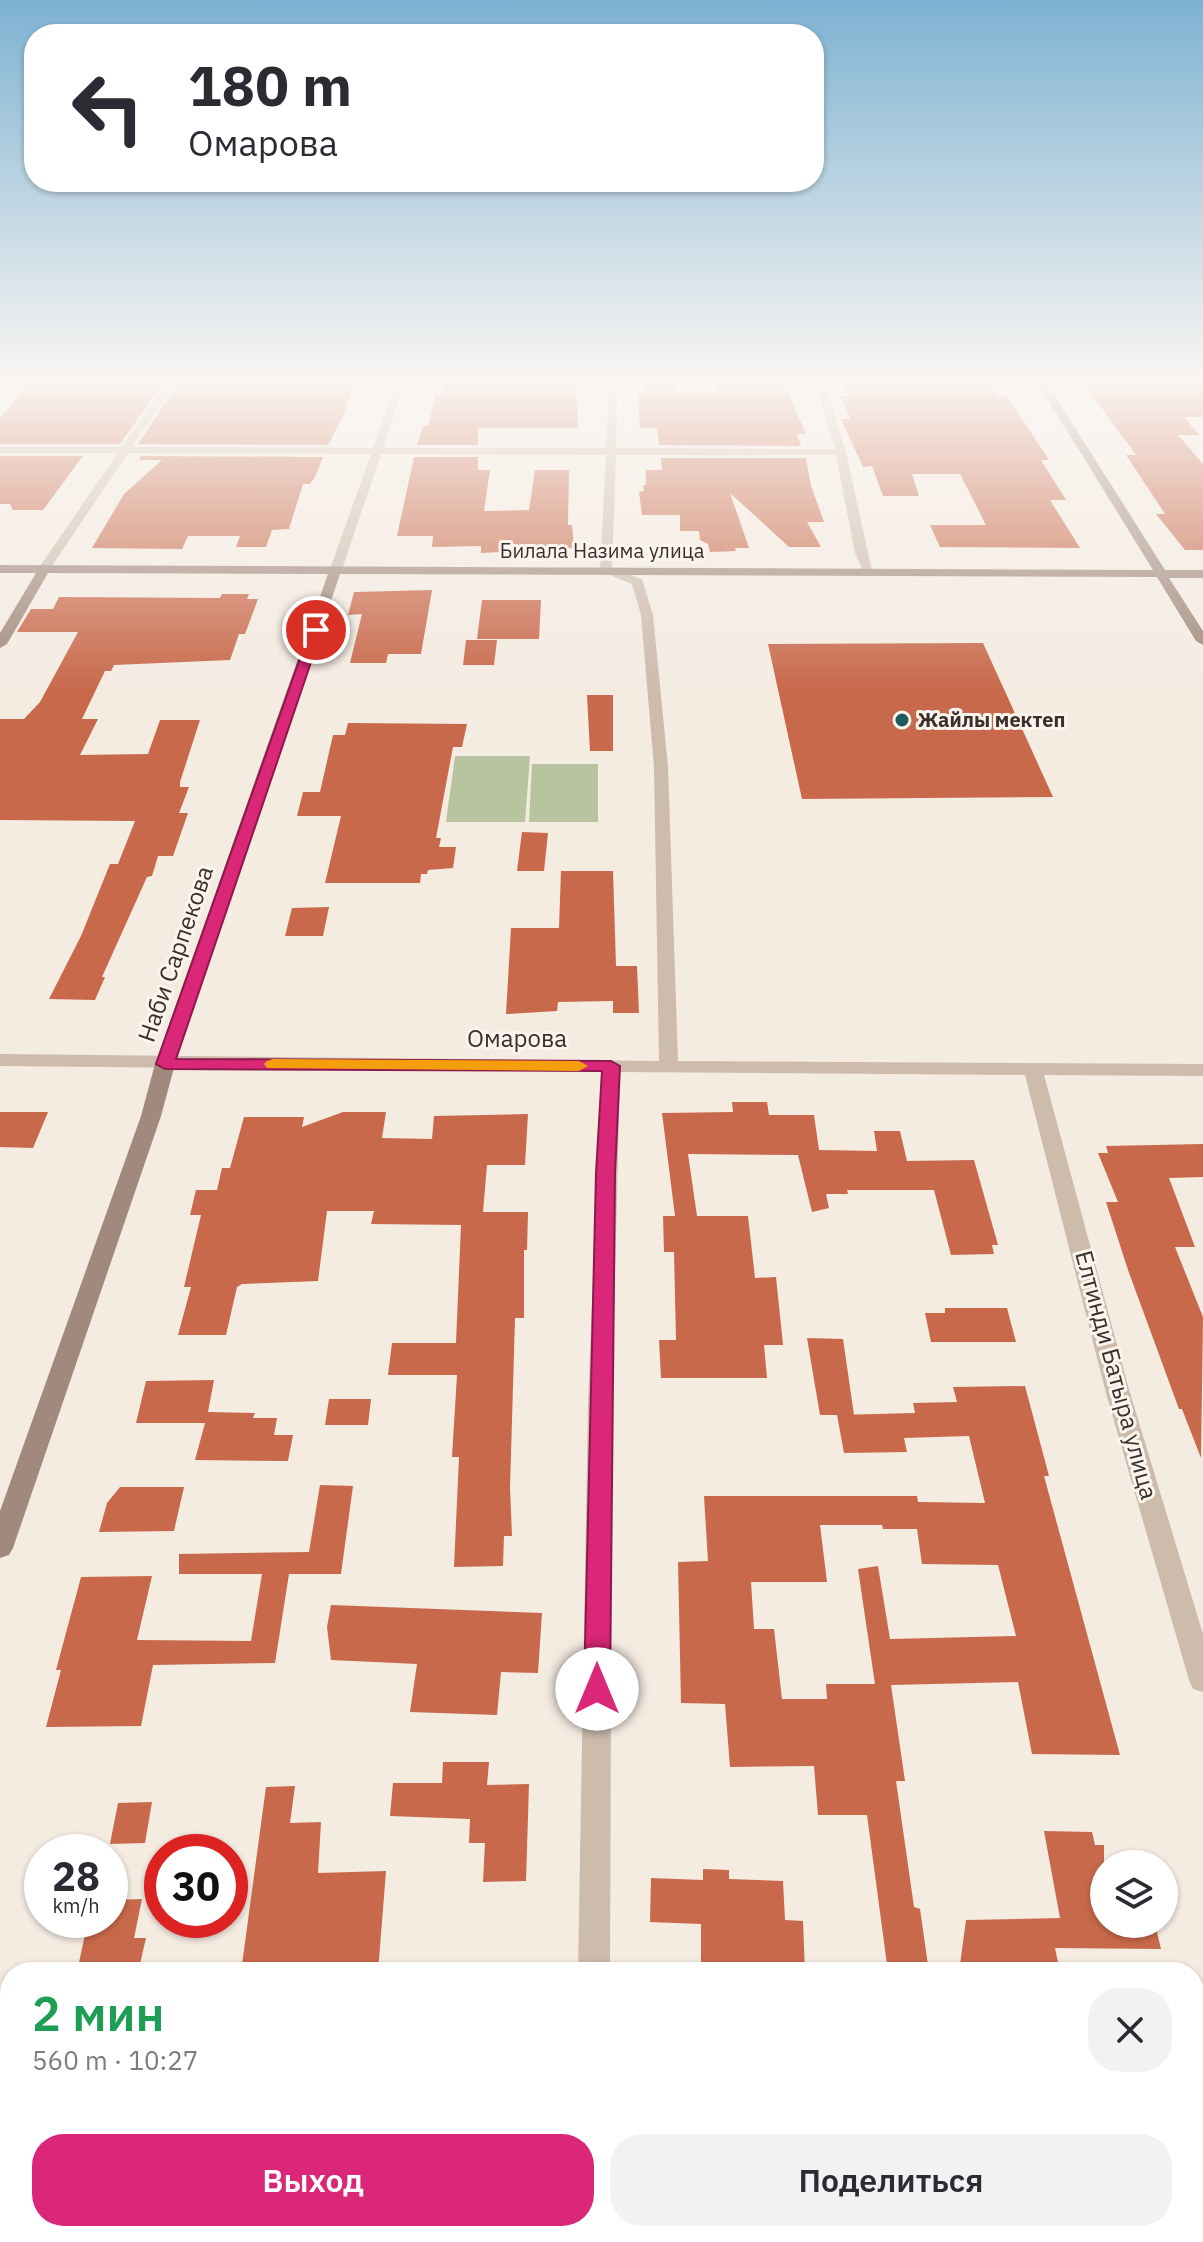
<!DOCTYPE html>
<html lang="ru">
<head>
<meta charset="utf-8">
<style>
  body { margin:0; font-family:"IBM Plex Sans",sans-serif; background:#f2f2f3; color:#2b2b33; height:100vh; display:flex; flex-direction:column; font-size:30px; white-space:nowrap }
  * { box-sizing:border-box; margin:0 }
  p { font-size:26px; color:#7c7c81 }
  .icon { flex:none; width:44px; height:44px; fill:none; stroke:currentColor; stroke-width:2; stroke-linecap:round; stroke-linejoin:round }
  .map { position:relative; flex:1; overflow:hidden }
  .sheet { position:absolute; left:0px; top:1962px; width:1204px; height:280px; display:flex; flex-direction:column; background:#fff; border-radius:32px 32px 0 0; box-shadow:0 2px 6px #0004 }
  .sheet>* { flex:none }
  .guide { position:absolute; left:24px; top:24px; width:800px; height:168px; border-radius:32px; box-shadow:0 2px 6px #0004; background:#fff; color:#2b2b33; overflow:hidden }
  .fabs { position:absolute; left:1090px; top:1850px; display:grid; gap:16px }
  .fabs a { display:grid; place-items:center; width:88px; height:88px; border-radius:50%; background:#fff; box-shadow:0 2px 6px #0004; font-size:40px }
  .speed { position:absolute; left:24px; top:1834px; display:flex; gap:16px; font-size:40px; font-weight:700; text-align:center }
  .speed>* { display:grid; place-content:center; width:104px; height:104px; border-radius:50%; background:#fff; box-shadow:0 2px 6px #0004; line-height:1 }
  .speed small { font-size:20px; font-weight:400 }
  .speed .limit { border:12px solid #d22; background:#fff; color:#111 }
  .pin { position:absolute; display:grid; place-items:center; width:68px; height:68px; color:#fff; margin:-34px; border:4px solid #fff; border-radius:50%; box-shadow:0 2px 8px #0007 }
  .me { position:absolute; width:88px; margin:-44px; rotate:0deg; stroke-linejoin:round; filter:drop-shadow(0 0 6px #0008) }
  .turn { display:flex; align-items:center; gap:28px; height:168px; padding:0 32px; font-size:36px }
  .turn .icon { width:104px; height:104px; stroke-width:2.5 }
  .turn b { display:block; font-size:56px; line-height:68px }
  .round { display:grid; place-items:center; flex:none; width:84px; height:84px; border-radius:32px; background:#f2f2f3 }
  .head { display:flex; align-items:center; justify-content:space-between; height:136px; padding:0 32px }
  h1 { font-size:48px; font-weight:600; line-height:60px; color:#1e9e55 }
  .primary-button { display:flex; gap:16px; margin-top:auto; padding:16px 32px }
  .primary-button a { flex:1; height:92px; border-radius:32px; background:#db2777; color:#fff; font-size:32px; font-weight:600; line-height:92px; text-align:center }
  .primary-button a+a { background:#f2f2f3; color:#2b2b33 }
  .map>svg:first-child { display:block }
  .green { fill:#b8c4a0 }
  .building { fill:#c8694b; fill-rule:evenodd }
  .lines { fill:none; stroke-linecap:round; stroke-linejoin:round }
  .street { fill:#cdbbac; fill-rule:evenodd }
  .secondary { fill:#a18a7d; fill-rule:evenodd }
  .route { fill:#db2777; stroke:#8e194d; stroke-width:2 }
  .slow { fill:#f59e0b }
  .poi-dot { fill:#1f5a5e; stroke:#fbf5ee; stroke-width:3 }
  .labels { text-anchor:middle; stroke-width:6; stroke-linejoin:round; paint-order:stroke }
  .far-street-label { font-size:20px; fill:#3b302b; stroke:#fbf5ee }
  .far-poi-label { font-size:20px; font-weight:bold; fill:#3b302b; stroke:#fbf5ee; text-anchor:start }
  .street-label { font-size:24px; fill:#3b302b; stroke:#fbf5ee }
</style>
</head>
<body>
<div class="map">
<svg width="1203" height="2242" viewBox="0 0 1203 2242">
  <rect width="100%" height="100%" fill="#f4ebe1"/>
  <!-- green -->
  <path class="green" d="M455,756h75l-5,66h-79z
    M532,764h66v58h-69z"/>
  <!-- building -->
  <path class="building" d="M52,377h116l-48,67h-120v-26l30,-37 19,-1z
    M183,377h173l-13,40 -15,28 -190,-1z
    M460,377h116l2,51h-100v17h-61l6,-19h5l7,-31h7l3,-11h15z
    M643,377h22l2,7h7l2,9h41l2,-16h62l25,57h-9l4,12 -142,-1 -2,-17h-17l-2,-35h7z
    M839,377h127l4,6h20l7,13h10l42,64h-8l25,40h-16l30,48 -140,-1 -10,-22h56l-26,-51h-48l7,22h-36l-11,-30 -9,1 -22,-48h10l-11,-23h9z
    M1079,377h115l9,9v31h-19l15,18h-21l25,29v86h-18l-29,-36h9l-39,-59h10z
    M0,456h83l-40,54h-30l-3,-6h-10z
    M141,456l182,1 -8,20 -5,7h-7l-14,45 -17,1 -6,17h-30l4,-11h-52l-6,13 -90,-1 32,-54 38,-34h-23z
    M414,457h64v13h12l-6,41 45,-1 6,-40h34l-1,55h4l2,23 -93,5v-7l-49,1 1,-11h-36z
    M661,458h145l5,28 13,36h-17l14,25h-32l-59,-54 19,55h-14l1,3 -26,1 -2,-8 -8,-4 -1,-9h-19v-16h-38l-3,-23 5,-1 -1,-6h3v-15h16z
    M432,590l-11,64h-33l-2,9h-36l12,-49 -14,1 6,-23z
    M222,594h27l-2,5h11l-13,35h-6l-9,26 -116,5 -3,6h-6l-23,48h16l-18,36 68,-1 12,-34h40l-20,62v5h9l-10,26h9l-15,43h-15l-6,20 -5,1 -45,100h3l-10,23 -46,-1 32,-63 29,-72h8l17,-43 -135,-1v-101h24l16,-17 38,-70h-61l14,-23h22l6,-12 161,1z
    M482,600h59l-2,39h-62z
    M466,640h31l-3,25h-31z
    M983,643l70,154 -251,2 -34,-155z
    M587,695h26v56h-23z
    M348,723l119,1 -5,23h-9l-17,91h5l-2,9h17l-3,21 -25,2 -1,4h-6l-1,9h-95l16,-67h-44l6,-24h17l13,-57h12z
    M522,832l26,1 -4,38h-27z
    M561,871h52l3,95h21l2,47h-26v-12l-55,1 -1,9 -51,3 5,-86h48z
    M329,907l-6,29h-38l7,-28z
    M732,1102h35l2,13h45l5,35 58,1 -3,-20h26l7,30 67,-1 24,85h-6l2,9 -43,1 -17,-65h-87l1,4h-22l3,14 -17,4 -14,-57 -110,-1 9,62h51l7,62 21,-1 7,68h-19l3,33h-106l-2,-38h17l-2,-88h-10l-1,-36h12l-13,-103 71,-1z
    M0,1112h48l-15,36 -33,-1z
    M343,1112h43l-4,26 50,1 2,-23 94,-2 -3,51h-38l-4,47h45l-1,38h-3v68h-9l-5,170 2,48h-8l-1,30 -49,1 5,-110h-7l5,-82h-69l4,-32h64l5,-118 -90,-1 3,-13h-47l-9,70 -76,3 -5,3 -11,48h-48l13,-48h-7l17,-72h-11l6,-25h21l5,-22h8l14,-51h60l-2,10z
    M1203,1144v33l-34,1 26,69h-20l28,70 -2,141 -19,-49h-3l-51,-139 -22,-68h12l-20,-49h10l-2,-7z
    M945,1308h62l9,34h-85l-6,-29h20z
    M807,1338l36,1 11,76h-34z
    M214,1380l-6,32 47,1 -2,5h24l-3,17h19l-5,26 -93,-1 10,-37h-69l10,-42z
    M1025,1386l24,90h-5l76,279 -88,-1 -14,-72 -127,3 14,96h-9l18,126 6,2 9,63h-41l-21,-157h-49l-4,-49 -84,1 -5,-63 -44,-1 -3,-141 30,-1 -4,-65h213l1,6 67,1 -16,-67 -65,2 3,14 -63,1 -7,-38 78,-2 -2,-10 44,-1 -4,-15zM820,1525h62l1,4h34l5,35 76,1 18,71 -126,3 -12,-73 -20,3 17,115h-49l1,15h-45l-8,-70h-20l-3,-47h76z
    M329,1399h42l-3,26h-43z
    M320,1485l33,1 -12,88h-52l-14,89 -122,2 -12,61 -95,1 15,-57h-5l25,-93 71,-1 -15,64 114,1 11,-67h-83v-20l130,-2z
    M120,1487h64l-10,44 -75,1 8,-29z
    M331,1605l211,8 -4,60 -37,-1 -4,43 -87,-3 7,-48 -86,-4 -4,-33z
    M443,1762h46l-2,23 42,-1 -3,97 -43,1 2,-39h-16l1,-24 -80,-3 3,-33h49z
    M295,1786l-5,37 31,-1 -3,51 68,-2 -8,101h-137l25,-185z
    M152,1802l-7,41 -35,1 8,-41z
    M1044,1831l48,1 3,13h9v79h51l6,25 -106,-1 5,24h-101l7,-52 94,-2z
    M703,1869l26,1v9l54,2 2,39 18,1 2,51h-104v-48l-51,-2 1,-44 52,2z
    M142,1899l-8,39h12l-6,26h-11l-1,8h-51l11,-52h22v-20z"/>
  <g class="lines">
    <!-- street -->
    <path class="street" d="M171,377h9l-48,70 241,1 25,-71h9l-24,71h223l3,-71h9l-2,71 219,1 -21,-72h9l23,75 27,124h-8l-10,-23 -19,-98h-220l-4,114 30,10 11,36 15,152 10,294 525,3v12l-159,-1 86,318 73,241v58l-10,-3 -4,-9 -83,-287 -81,-318 -405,-3 -8,334 -2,566h-32l10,-566 13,-334 -601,-6v-12l659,7 -5,-294 -13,-152 -9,-31 -32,-13 6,-116 -225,-1 -39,115 -6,4 -6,-4 41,-115 -243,-1 -80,119h-8l-2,-3 80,-116h-118v-6h122z
      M0,2131h10v34h-10z
      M1194,2139h9v34h-9z
      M571,2232h36v10h-36z"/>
    <!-- secondary -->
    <path class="secondary" d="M1034,377h9l122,193h38v8h-34l34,53v14l-7,-4 -39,-64 -817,-3 -165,490 -14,52 -148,432 -4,7 -9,3v-47l141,-395 14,-52 173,-490 -280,-1 -41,71 -7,4v-15l36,-60h-36v-8l1153,5z"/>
  </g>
  <!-- sky -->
  <linearGradient id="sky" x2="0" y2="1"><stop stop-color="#7eb2d2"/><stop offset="0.55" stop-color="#faf6f2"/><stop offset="1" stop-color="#faf6f2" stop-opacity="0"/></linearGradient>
  <rect width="1203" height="691" fill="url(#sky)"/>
  <!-- route -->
  <path class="route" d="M316,626l6,4 -146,429 435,2 9,5 -5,107 -5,516 -4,8 -9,3 -9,-3 -4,-8 12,-516 6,-102 -437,-2 -9,-5 154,-434z"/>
  <!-- slow -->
  <path class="slow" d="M273,1059l306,2 9,5 -9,5 -312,-3 -3,-4 3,-3z"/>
  <!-- markers -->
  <circle class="poi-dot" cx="902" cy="720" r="8"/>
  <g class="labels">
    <!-- far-street labels -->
    <g class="far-street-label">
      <text x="602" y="558">Билала Назима улица</text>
    </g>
    <!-- far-poi labels -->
    <g class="far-poi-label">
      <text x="918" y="727">Жайлы мектеп</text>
    </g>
    <!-- street labels -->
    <g class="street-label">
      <text transform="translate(176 954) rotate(-71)" y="8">Наби Сарпекова</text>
      <text x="517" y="1047">Омарова</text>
      <text transform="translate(1116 1375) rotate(75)" y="8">Елтинди Батыра улица</text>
    </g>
  </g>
</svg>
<div class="fabs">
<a><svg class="icon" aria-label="layers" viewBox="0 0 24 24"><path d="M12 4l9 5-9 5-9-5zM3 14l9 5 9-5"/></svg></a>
</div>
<div class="speed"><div>28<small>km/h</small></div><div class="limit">30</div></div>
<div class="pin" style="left:316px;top:630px;background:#d93025"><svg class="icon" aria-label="arrive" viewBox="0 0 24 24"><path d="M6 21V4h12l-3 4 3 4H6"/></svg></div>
<svg class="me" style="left:597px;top:1689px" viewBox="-20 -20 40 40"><circle r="19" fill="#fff"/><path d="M0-13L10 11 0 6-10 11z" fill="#db2777"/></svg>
<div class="guide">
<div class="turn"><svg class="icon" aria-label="left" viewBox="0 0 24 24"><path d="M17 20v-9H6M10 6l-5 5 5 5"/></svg><div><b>180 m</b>Омарова</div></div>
</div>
<section class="sheet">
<div class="head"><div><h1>2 мин</h1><p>560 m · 10:27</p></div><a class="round"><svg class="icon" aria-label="close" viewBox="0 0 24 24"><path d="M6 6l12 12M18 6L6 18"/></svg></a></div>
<div class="primary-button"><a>Выход</a><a>Поделиться</a></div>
</section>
</div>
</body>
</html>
